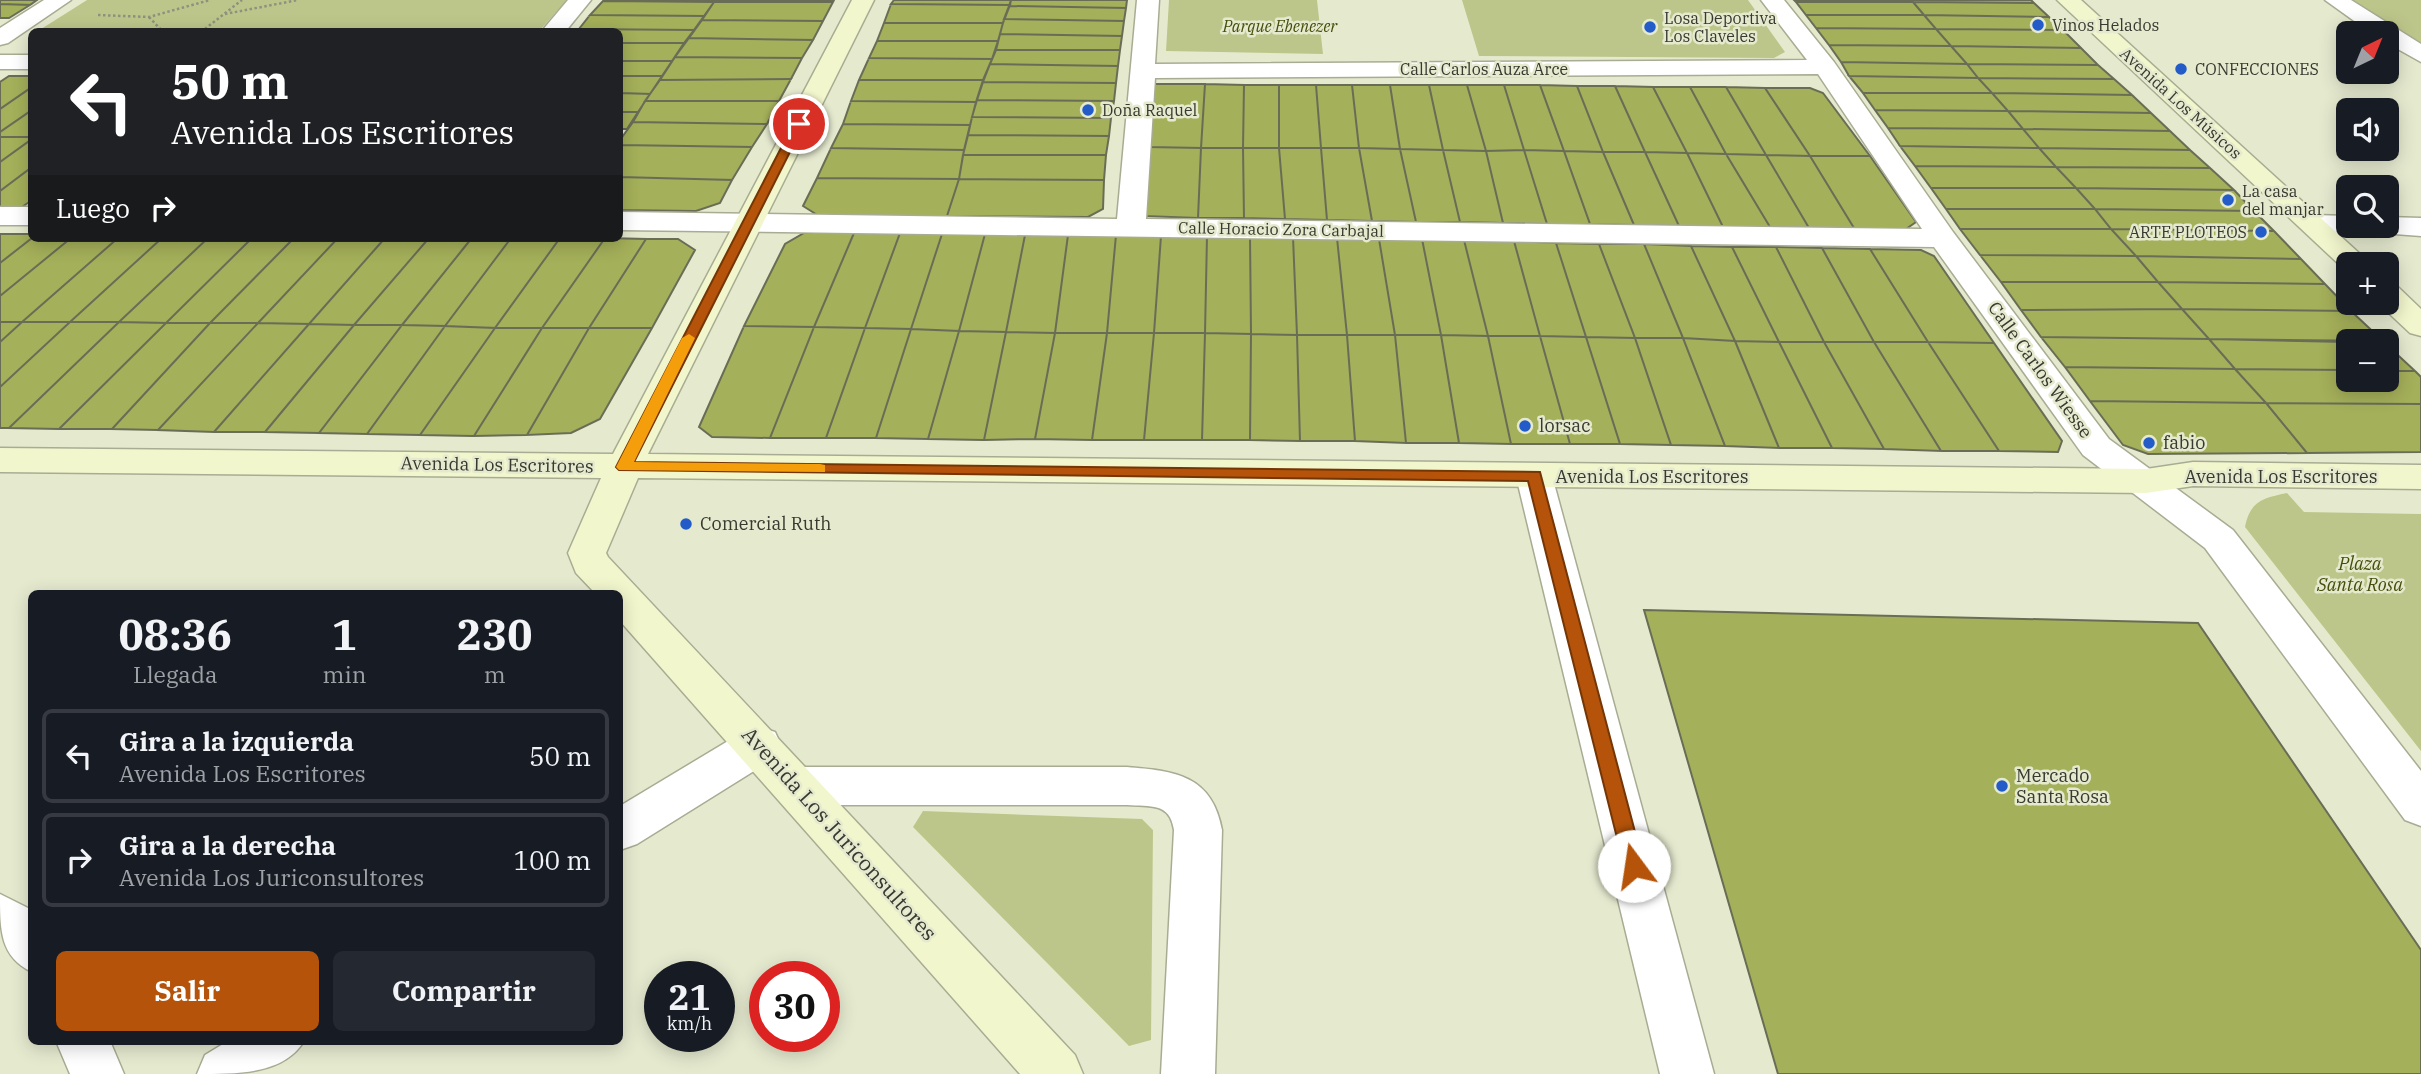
<!DOCTYPE html>
<html lang="es">
<head>
<meta charset="utf-8">
<style>
  body { margin:0; font-family:"IBM Plex Serif",serif; background:#242831; color:#f1f3f6; height:100vh; display:flex; flex-direction:column; font-size:26px; white-space:nowrap }
  * { box-sizing:border-box; margin:0 }
  p { font-size:23px; color:#9ea1a6 }
  .icon { flex:none; width:38px; height:38px; fill:none; stroke:currentColor; stroke-width:2; stroke-linecap:round; stroke-linejoin:round }
  .map { position:relative; flex:1; overflow:hidden }
  .details { position:absolute; left:28px; top:590px; width:595px; height:455px; display:flex; flex-direction:column; background:#171b24; border-radius:10px; box-shadow:0 4px 18px #0003 }
  .details>* { flex:none }
  .hud { position:absolute; left:28px; top:28px; width:595px; height:214px; border-radius:10px; box-shadow:0 4px 18px #0003; background:#202124; color:#fff; overflow:hidden }
  .needle { width:46px; rotate:43deg }
  .fabs { position:absolute; left:2336px; top:21px; display:grid; gap:14px }
  .fabs a { display:grid; place-items:center; width:63px; height:63px; border-radius:10px; background:#171b24; box-shadow:0 4px 18px #0003; font-size:35px }
  .speed { position:absolute; left:644px; top:961px; display:flex; gap:14px; font-size:35px; font-weight:700; text-align:center }
  .speed>* { display:grid; place-content:center; width:91px; height:91px; border-radius:50%; background:#171b24; box-shadow:0 4px 18px #0003; line-height:1 }
  .speed small { font-size:18px; font-weight:400 }
  .speed .limit { border:10px solid #d22; background:#fff; color:#111 }
  .pin { position:absolute; display:grid; place-items:center; width:60px; height:60px; color:#fff; margin:-30px; border:4px solid #fff; border-radius:50%; box-shadow:0 2px 7px #0007 }
  .me { position:absolute; width:77px; margin:-38px; rotate:346deg; stroke-linejoin:round; filter:drop-shadow(0 0 5px #0008) }
  .turn { display:flex; align-items:center; gap:24px; height:147px; padding:0 28px; font-size:32px }
  .turn .icon { width:91px; height:91px; stroke-width:2.5 }
  .turn b { display:block; font-size:49px; line-height:60px }
  .then { display:flex; align-items:center; height:66px; padding:0 28px; background:#0003; gap:14px; font-size:26px }
  .eta { display:flex; justify-content:space-evenly; align-items:center; height:119px; text-align:center }
  .eta b { font-size:42px; font-weight:800; line-height:49px }
  .button { display:flex; gap:14px; margin-top:auto; padding:14px 28px }
  .button a { flex:1; height:80px; border-radius:10px; background:#b45309; color:#fff; font-size:28px; font-weight:800; line-height:80px; text-align:center }
  .button a+a { background:#242831; color:#f1f3f6 }
  ul { padding:0; list-style:none }
  li { display:flex; align-items:center; gap:21px; height:94px; margin:0 14px 10px; padding:0 14px; border:4px solid #363941; border-radius:10px }
  li div { flex:1 }
  li b { display:block; font-size:26px }
  li em { font-style:normal }
  .map>svg:first-child { display:block }
  .green { fill:#bdc68a }
  .building { fill:#a5b05a; stroke:#6a6d56; stroke-width:2 }
  .lines { fill:none; stroke-linecap:round; stroke-linejoin:round }
  .street-casing { stroke:#a8ac93; stroke-width:3 }
  .secondary-casing { stroke:#a8ac93; stroke-width:3 }
  .path { stroke:#8e917e; stroke-width:2.5; stroke-dasharray:2.5 2.5; stroke-linecap:butt }
  .street { fill:#fff; fill-rule:evenodd }
  .secondary { fill:#f2f6cd; fill-rule:evenodd }
  .route { fill:#b45309; stroke:#753606; stroke-width:2 }
  .slow { fill:#f59e0b }
  .poi-dot { fill:#235bc8; stroke:#e5eacf; stroke-width:2.5 }
  .labels { text-anchor:middle; stroke-width:5; stroke-linejoin:round; paint-order:stroke }
  .far-poi-label { font-size:16px; fill:#38392f; stroke:#e5eacf; text-anchor:start }
  .far-park-label { font-size:16px; font-style:italic; fill:#474e0c; stroke:#e5eacf }
  .far-street-label { font-size:16px; fill:#38392f; stroke:#e5eacf }
  .street-label { font-size:18px; fill:#38392f; stroke:#e5eacf }
  .poi-label { font-size:18px; fill:#38392f; stroke:#e5eacf; text-anchor:start }
  .park-label { font-size:18px; font-style:italic; fill:#474e0c; stroke:#e5eacf }
  .near-street-label { font-size:21px; fill:#38392f; stroke:#e5eacf }
</style>
</head>
<body>
<div class="map">
<svg width="2421" height="1074" viewBox="0 0 2421 1074">
  <rect width="100%" height="100%" fill="#e5eacf"/>
  <!-- green -->
  <path class="green" d="M87,0h480l-28,31h-501z
    M1169,0h148l6,54 -157,-3z
    M1462,0h286l37,52 -11,6 -295,-2z
    M2339,0h82v54z
    M2287,493l17,19 117,2v237l-176,-224c5,-26 18,-29 42,-34z
    M923,811l219,8 11,11 -2,210 -22,6 -216,-219z"/>
  <!-- building -->
  <path class="building" d="M0,0h37l-7,5 -30,-1z
    M604,0h111l-1,2z
    M715,0h119l-1,2z
    M894,0h117l-1,5 -119,-1z
    M1011,0h116l-1,8 -117,-2z
    M1794,0h117l2,2h-117z
    M1911,0h120l3,3 -121,-1z
    M603,1l111,1 -10,14 -114,-1z
    M714,2h119l-10,19 -121,-1z
    M1796,2h117l11,13h-118z
    M1913,2l121,1 15,14 -125,-2z
    M0,4l30,1 -21,13h-9z
    M891,4l119,1 -7,18h-119z
    M1009,6l117,2 -2,13 -120,-2z
    M590,15l114,1 -10,14 -115,-1z
    M1806,15h118l12,14 -120,-1z
    M1924,15l125,2 14,13 -127,-1z
    M1004,19l120,2 -2,15 -122,-2z
    M702,20l121,1 -10,19 -124,-2z
    M884,23h119l-5,18h-121z
    M1816,28l120,1 15,17 -122,-1z
    M579,29l115,1 -10,13h-64v-11h-43z
    M1936,29l127,1 18,18 -130,-2z
    M1000,34l122,2 -2,14h-124z
    M689,38l124,2 -11,18 -127,-1z
    M877,41h121l-6,18 -123,-1z
    M620,43h64l-12,18h-52z
    M1829,45l122,1 16,18 -126,-2z
    M1951,46l130,2 17,17 -131,-1z
    M996,50h124l-2,16 -128,-2z
    M675,57l127,1 -11,21 -131,1z
    M869,58l123,1 -9,21h-124z
    M620,61h52l-10,15h-42z
    M1841,62l126,2 11,14 -129,-2z
    M990,64l128,2 -2,17 -133,-1z
    M1967,64l131,1 16,14 -136,-1z
    M9,76h23v11l-32,22v-27z
    M620,76h42l-12,18 -30,-1z
    M1849,76l129,2 14,15h-129z
    M1978,78l136,1 18,16 -140,-2z
    M791,79l-12,22h-134l15,-21z
    M859,80h124l-7,22 -125,-1z
    M983,82l133,1 -2,18 -137,-1z
    M1154,84h51l-4,64 -52,-1z
    M1205,84l39,1 -1,63h-42z
    M1244,85h35v63h-36z
    M1279,85h37l5,63h-42z
    M1316,85h36l7,63h-38z
    M1352,85h38l10,64 -41,-1z
    M1390,85h39l14,65 -43,-1z
    M1429,85h38l19,66 -43,-1z
    M1467,85h37l20,65 -38,1z
    M1504,85h36l24,66 -40,-1z
    M1540,85l37,1 26,66 -39,-1z
    M1577,86h38l30,66h-42z
    M1615,86l38,1 34,66 -42,-1z
    M32,87v23l-32,22v-23z
    M1653,87h37l36,67 -39,-1z
    M1690,87h36l40,68 -40,-1z
    M1726,87l39,1 45,68 -44,-1z
    M1765,88h45l13,5 47,63h-60z
    M620,93l30,1 -12,18h-18z
    M1863,93h129l16,18 -133,-1z
    M1992,93l140,2 19,18 -143,-2z
    M977,100l137,1 -3,17 -139,-1z
    M645,101h134l-12,23 -134,-2z
    M851,101l125,1 -6,23 -127,-1z
    M32,110v27h-32v-5z
    M1875,110l133,1 15,18 -135,-1z
    M2008,111l143,2 19,18 -147,-2z
    M620,112h18l-11,17h-7z
    M972,117l139,1 -2,18 -141,-1z
    M633,122l134,2 -15,23 -132,-2v-5z
    M843,124l127,1 -6,25 -133,-2z
    M1888,128l135,1 16,19 -139,-2z
    M2023,129l147,2 20,19 -151,-2z
    M968,135l141,1 -3,19h-143z
    M0,137h32v2l-32,23z
    M32,139v28l-32,24v-29z
    M620,145l132,2 -20,33 -112,-3z
    M1900,146l139,2 17,19 -141,-1z
    M1149,147l52,1 -3,70 -54,-2z
    M831,148l133,2 -5,29 -142,-1z
    M1201,148h42l1,70h-46z
    M1243,148h36l6,71 -41,-1z
    M1279,148h42l6,72 -42,-1z
    M1321,148h38l13,73 -45,-1z
    M1359,148l41,1 16,73 -44,-1z
    M2039,148l151,2 20,18 -154,-1z
    M1400,149l43,1 17,72h-44z
    M1443,150l43,1 17,72 -43,-1z
    M1524,150l23,74 -44,-1 -17,-72z
    M1524,150l40,1 26,73h-43z
    M1564,151l39,1 31,73 -44,-1z
    M1603,152h42l34,74 -45,-1z
    M1645,152l42,1 36,74 -44,-1z
    M1687,153l39,1 44,73h-47z
    M1726,154l40,1 43,73 -39,-1z
    M963,155h143l-2,25 -145,-1z
    M1766,155l44,1 44,72h-45z
    M1810,156h60l46,66 -10,7 -52,-1z
    M1915,166l141,1 20,21h-145z
    M32,167v33l-10,7h-22v-16z
    M2056,167l154,1 24,22 -158,-2z
    M620,177l112,3 -12,23 -24,8 -76,-1z
    M817,178l142,1 -12,37h-128l-16,-10z
    M959,179l145,1 -1,29 -15,8 -141,-1z
    M1931,188h145l19,21h-149z
    M2076,188l158,2 20,21 -159,-2z
    M1946,209h149l16,20h-151z
    M2095,209l159,2 20,20 -163,-2z
    M1960,229h151l25,27 -156,-1z
    M2111,229l163,2 27,28 -165,-3z
    M804,233h50l-40,94 -70,-1 41,-82z
    M854,233h46l-35,95 -51,-1z
    M900,233l42,1 -31,95 -46,-1z
    M0,234h32v4l-32,25z
    M942,234h43l-26,97 -48,-2z
    M985,234l40,1 -19,97 -47,-1z
    M1025,235h43l-13,98 -49,-1z
    M1068,235h48l-9,98h-52z
    M1116,235l45,1 -7,97h-47z
    M1161,236h46l-2,97h-51z
    M1207,236l43,1 1,97 -46,-1z
    M1250,237h43l4,98 -46,-1z
    M1293,237l44,1 10,97h-50z
    M32,238h39l-71,58v-33z
    M71,238h47l-96,84h-22v-26z
    M118,238h44l-92,84h-48z
    M162,238h46l-89,84h-49z
    M208,238h44l-86,85 -47,-1z
    M252,238h42l-84,85h-44z
    M294,238h44l-80,85h-48z
    M338,238h47l-76,86 -51,-1z
    M385,238h44l-75,87 -45,-1z
    M429,238l42,1 -69,86h-48z
    M511,238l-66,88 -43,-1 69,-86z
    M511,238h49l-65,90 -50,-2z
    M560,238h45l-63,90h-47z
    M605,238l41,1 -57,89h-47z
    M1337,238l42,1 16,96h-48z
    M646,239h32l17,11 -43,78h-63z
    M1379,239h43l19,96h-46z
    M1422,239l42,1 24,96 -47,-1z
    M1464,240l50,1 26,95h-52z
    M1514,241l42,2 30,94 -46,-1z
    M1556,243l43,1 36,94 -49,-1z
    M1599,244h45l39,94h-48z
    M1644,244l47,2 44,95 -52,-3z
    M1691,246l41,1 47,95 -44,-1z
    M1732,247h44l48,95h-45z
    M1776,247l46,1 52,94h-50z
    M1822,248l48,1 58,93h-54z
    M1870,249l51,1 13,6 60,87 -66,-1z
    M1980,255l156,1 22,26h-157z
    M2136,256l165,3 24,25 -167,-2z
    M2001,282h157l24,27 -161,1z
    M2158,282l167,2 26,27 -169,-2z
    M2182,309l169,2 32,30 -174,-2z
    M2182,309l27,30 -168,-2 -20,-27z
    M0,322h22l-22,20z
    M22,322h48l-70,65v-45z
    M70,322h49l-110,106h-9v-41z
    M119,322l47,1 -107,106 -50,-1z
    M166,323h44l-98,106h-53z
    M210,323h48l-100,107 -46,-1z
    M258,323l51,1 -95,108 -56,-2z
    M309,324l45,1 -89,107h-51z
    M354,325h48l-83,108 -54,-1z
    M402,325l43,1 -78,108 -48,-1z
    M445,326l50,2 -75,107 -53,-1z
    M744,326l70,1 -44,111 -58,-1 -13,-10z
    M814,327l51,1 -39,110h-56z
    M495,328h47l-68,108 -54,-1z
    M542,328h47l-62,107 -53,1z
    M589,328h63l-52,91 -29,14 -44,2z
    M865,328l46,1 -35,109h-50z
    M911,329l48,2 -31,108 -52,-1z
    M959,331l47,1 -22,108 -56,-1z
    M1006,332l49,1 -20,106 -51,1z
    M1055,333h52l-15,107 -57,-1z
    M1107,333h47l-10,107h-52z
    M1154,333h51l-3,107h-58z
    M1205,333l46,1 -1,106h-48z
    M1251,334l46,1 3,106 -50,-1z
    M1297,335h50l8,106h-55z
    M1347,335h48l11,108 -51,-2z
    M1395,335h46l18,108h-53z
    M1441,335l47,1 23,108 -52,-1z
    M1488,336h52l30,108h-59z
    M1540,336l46,1 34,107h-50z
    M1586,337l49,1 36,107 -51,-1z
    M2041,337l168,2 26,30 -170,-2z
    M1635,338h48l42,108 -54,-1z
    M1683,338l52,3 44,107 -54,-2z
    M2209,339l139,3v28l-113,-1z
    M1735,341l44,1 53,106h-53z
    M1779,342h45l60,107 -52,-1z
    M1824,342h50l67,109 -57,-2z
    M1874,342h54l71,109h-58z
    M1928,342l66,1 68,98 -4,11 -59,-1z
    M2387,345l28,26h-28z
    M2065,367l170,2 31,34 -176,-2z
    M2235,369l113,1v10h39v-9h28l6,6v27l-155,-1z
    M2090,401l176,2 41,50 -159,1 -25,-9z
    M2266,403l155,1v48l-114,1z
    M1644,610l554,13 223,327v124h-643z"/>
  <g class="lines">
    <defs>
      <path id="street" d="M44,0h27l-63,43 -8,2v-17z
        M568,0h23l-26,32h-24z
        M1137,0h22l-4,64 652,-4 -46,-60h23l50,62 119,170 156,207 124,91 188,241v55l-16,-6 -200,-272 -122,-93 -149,-208 -1314,-17v-18l497,7zM1818,74l104,155 -776,-10 9,-141z
        M2325,0h26l70,44v18l-34,-19v-10h-16z
        M0,55h32v14h-32z
        M0,207h32v18h-32z
        M2314,215l34,1v10h14l-4,5 -10,3 -44,-4 -5,-6 5,-6z
        M2387,217l34,1v18l-54,-4 -5,-6h25z
        M1534,464l13,3 5,9 162,598h-54l-144,-598 5,-9z
        M759,727l16,5 6,13 -6,13 -138,86 -17,6v-44l123,-74z
        M796,767h331c48,4 85,8 95,63l-7,244h-54l13,-244c-4,-28 -24,-23 -47,-25h-331l-16,-6 -7,-13 7,-13z
        M0,894l32,16v62c-32,-15 -32,-42 -32,-78z
        M56,1041h54l14,33h-54z
        M228,1041h76c-20,33 -65,33 -107,33l8,-19z"/>
      <path id="secondary" d="M852,0h22l-226,454 1498,15 47,-7 228,3v24l-228,-3 -47,7 -1508,-15 -32,75 2,4 467,498 8,19h-63l-400,-453v-28h-25l-19,-20 -8,-20 33,-75 -601,-6v-24l613,6z
        M2057,0h24l290,264h-23v7l-3,-1z
        M2387,285l11,2 23,22v27l-11,-3 -32,-30h9z"/>
    </defs>
    <!-- street casing -->
    <use href="#street" class="street-casing"/>
    <!-- secondary casing -->
    <use href="#secondary" class="secondary-casing"/>
    <!-- path -->
    <path class="path" d="M225,14l73,-14
      M98,15l51,2 61,-17
      M149,17l14,15
      M201,32l41,-32"/>
    <!-- street -->
    <use href="#street" class="street"/>
    <!-- secondary -->
    <use href="#secondary" class="secondary"/>
  </g>
  <!-- route -->
  <path class="route" d="M795,121l9,3 -170,338 906,10 104,394 -3,6 -7,3 -7,-3 -3,-6 -96,-385 -909,-11 -3,-3z"/>
  <!-- slow -->
  <path class="slow" d="M689,334l6,4 -61,124 186,2 5,1v7l-206,-2 -3,-3 66,-129z"/>
  <!-- markers -->
  <g class="poi-dot">
    <circle cx="2038" cy="25" r="7"/>
    <circle cx="1650" cy="27" r="7"/>
    <circle cx="2181" cy="69" r="7"/>
    <circle cx="1088" cy="110" r="7"/>
    <circle cx="2228" cy="200" r="7"/>
    <circle cx="2261" cy="232" r="7"/>
    <circle cx="1525" cy="426" r="7"/>
    <circle cx="2149" cy="443" r="7"/>
    <circle cx="686" cy="524" r="7"/>
    <circle cx="2002" cy="786" r="7"/>
  </g>
  <g class="labels">
    <!-- far-poi labels -->
    <g class="far-poi-label">
      <text x="1664" y="24">Losa Deportiva<tspan x="1664" dy="18">Los Claveles</tspan></text>
      <text x="2052" y="31">Vinos Helados</text>
      <text x="2195" y="75">CONFECCIONES</text>
      <text x="1102" y="116">Doña Raquel</text>
      <text x="2242" y="197">La casa<tspan x="2242" dy="18">del manjar</tspan></text>
      <text x="2247" y="238" text-anchor="end">ARTE PLOTEOS</text>
    </g>
    <!-- far-park labels -->
    <g class="far-park-label">
      <text x="1280" y="32">Parque Ebenezer</text>
    </g>
    <!-- far-street labels -->
    <g class="far-street-label">
      <text x="1484" y="75">Calle Carlos Auza Arce</text>
      <text transform="translate(2181 103) rotate(42)" y="6">Avenida Los Músicos</text>
      <text transform="translate(1281 229) rotate(1)" y="6">Calle Horacio Zora Carbajal</text>
    </g>
    <!-- street labels -->
    <g class="street-label">
      <text transform="translate(2040 370) rotate(54)" y="6">Calle Carlos Wiesse</text>
      <text transform="translate(497 465) rotate(1)" y="6">Avenida Los Escritores</text>
      <text x="1652" y="483">Avenida Los Escritores</text>
      <text x="2281" y="483">Avenida Los Escritores</text>
    </g>
    <!-- poi labels -->
    <g class="poi-label">
      <text x="1539" y="432">lorsac</text>
      <text x="2163" y="449">fabio</text>
      <text x="700" y="530">Comercial Ruth</text>
      <text x="2016" y="782">Mercado<tspan x="2016" dy="21">Santa Rosa</tspan></text>
    </g>
    <!-- park labels -->
    <g class="park-label">
      <text x="2360" y="570">Plaza<tspan x="2360" dy="21">Santa Rosa</tspan></text>
    </g>
    <!-- near-street labels -->
    <g class="near-street-label">
      <text transform="translate(839 834) rotate(48)" y="7">Avenida Los Juriconsultores</text>
    </g>
  </g>
</svg>
<div class="fabs">
<a><svg class="needle" viewBox="-14 -14 28 28"><path d="M0-13l5 13h-10z" fill="#e53935"/><path d="M0 13l5-13h-10z" fill="#9ea1a6"/></svg></a>
<a><svg class="icon" aria-label="sound" viewBox="0 0 24 24"><path d="M4 9h4l5-4v14l-5-4H4zM17 9q2 3 0 6"/></svg></a>
<a><svg class="icon" aria-label="search" viewBox="0 0 24 24"><circle cx="10" cy="10" r="6"/><path d="M15 15l6 6"/></svg></a>
<a>+</a>
<a>−</a>
</div>
<div class="speed"><div>21<small>km/h</small></div><div class="limit">30</div></div>
<div class="pin" style="left:799px;top:124px;background:#d93025"><svg class="icon" aria-label="arrive" viewBox="0 0 24 24"><path d="M6 21V4h12l-3 4 3 4H6"/></svg></div>
<svg class="me" style="left:1634px;top:866px" viewBox="-20 -20 40 40"><circle r="19" fill="#fff"/><path d="M0-13L10 11 0 6-10 11z" fill="#b45309"/></svg>
<div class="hud">
<div class="turn"><svg class="icon" aria-label="left" viewBox="0 0 24 24"><path d="M17 20v-9H6M10 6l-5 5 5 5"/></svg><div><b>50 m</b>Avenida Los Escritores</div></div>
<div class="then">Luego<svg class="icon" aria-label="right" viewBox="0 0 24 24"><path d="M7 20v-9h11M14 6l5 5-5 5"/></svg></div>
</div>
<section class="details">
<div class="eta">
<div><b>08:36</b><p>Llegada</p></div>
<div><b>1</b><p>min</p></div>
<div><b>230</b><p>m</p></div>
</div>
<ul>
<li><svg class="icon" aria-label="left" viewBox="0 0 24 24"><path d="M17 20v-9H6M10 6l-5 5 5 5"/></svg><div><b>Gira a la izquierda</b><p>Avenida Los Escritores</p></div><em>50 m</em></li>
<li><svg class="icon" aria-label="right" viewBox="0 0 24 24"><path d="M7 20v-9h11M14 6l5 5-5 5"/></svg><div><b>Gira a la derecha</b><p>Avenida Los Juriconsultores</p></div><em>100 m</em></li>
</ul>
<div class="button"><a>Salir</a><a>Compartir</a></div>
</section>
</div>
</body>
</html>
